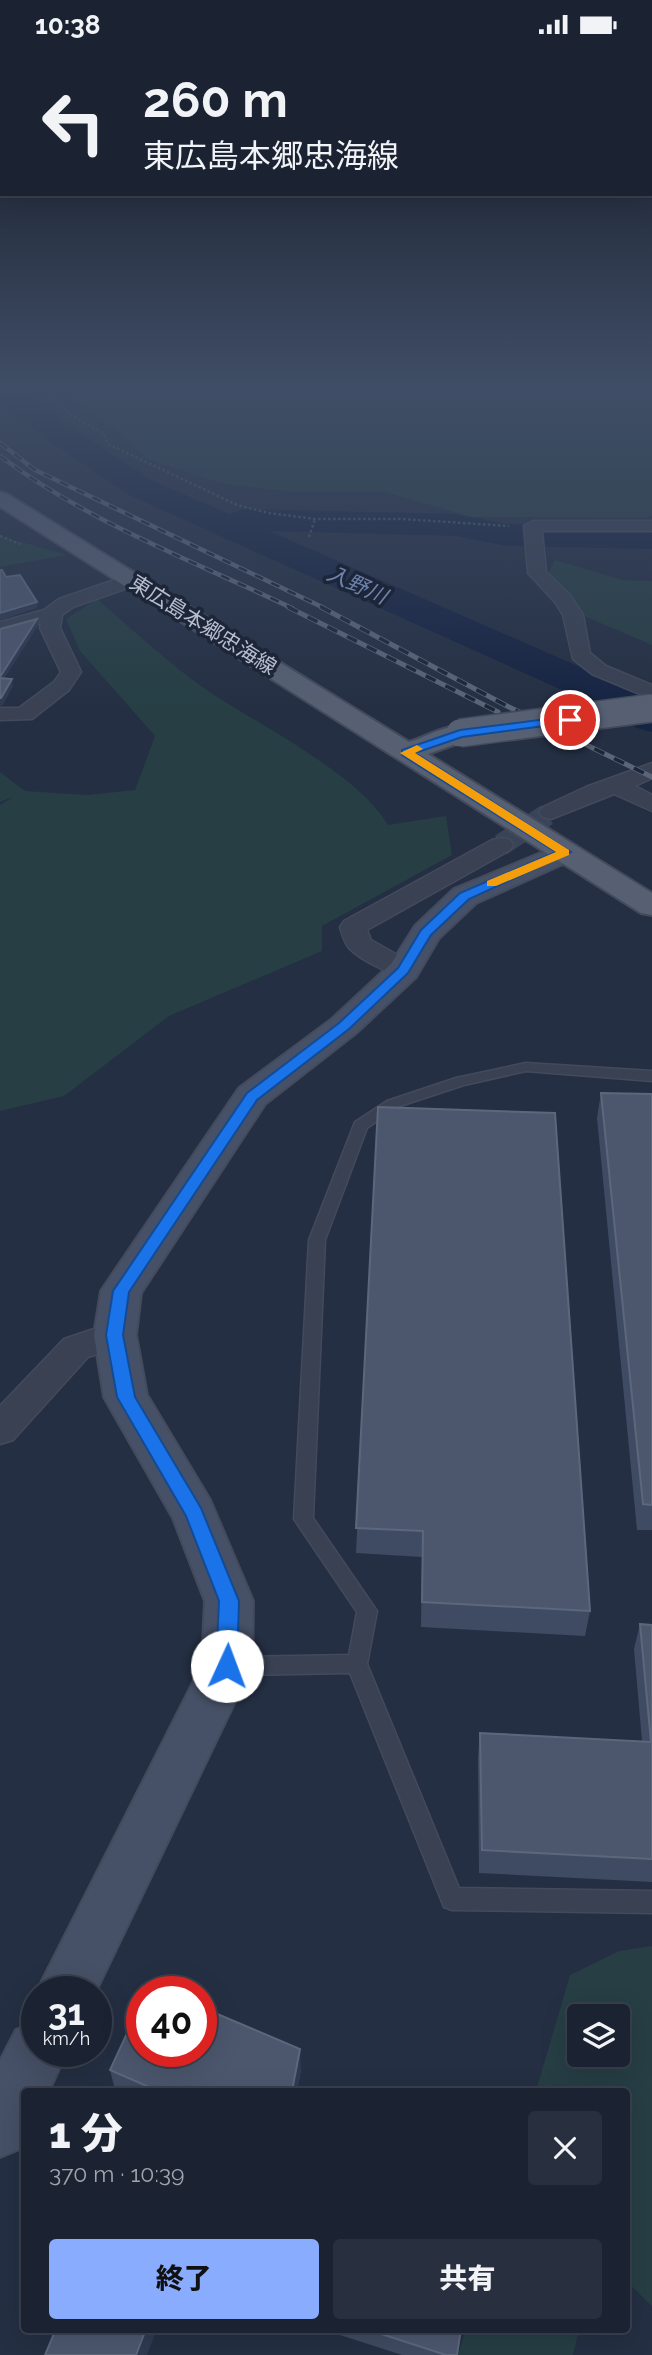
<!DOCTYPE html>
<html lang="ja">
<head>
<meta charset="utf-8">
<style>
  body { margin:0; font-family:Raleway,"Noto Sans JP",sans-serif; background:#282f3e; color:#f1f3f6; height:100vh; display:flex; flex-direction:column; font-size:26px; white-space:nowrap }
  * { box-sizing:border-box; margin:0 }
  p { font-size:23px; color:#a0a4ac }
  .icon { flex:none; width:38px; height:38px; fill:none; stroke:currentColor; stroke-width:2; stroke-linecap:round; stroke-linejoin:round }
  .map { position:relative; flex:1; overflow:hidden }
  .details { position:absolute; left:21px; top:2039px; width:609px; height:245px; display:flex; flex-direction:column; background:#1b2332; border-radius:7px; box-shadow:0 7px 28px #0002,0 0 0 2px #39404d }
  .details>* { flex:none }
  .guide { position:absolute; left:0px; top:0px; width:653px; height:147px; box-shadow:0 7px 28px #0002,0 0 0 2px #39404d; background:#1b2332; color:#f1f3f6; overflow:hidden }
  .buttons { position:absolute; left:567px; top:1955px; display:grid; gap:14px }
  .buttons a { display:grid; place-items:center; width:63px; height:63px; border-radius:7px; background:#1b2332; box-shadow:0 7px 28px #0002,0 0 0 2px #39404d; font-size:35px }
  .speed { position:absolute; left:21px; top:1927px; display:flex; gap:14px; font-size:35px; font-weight:700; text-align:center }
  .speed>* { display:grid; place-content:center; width:91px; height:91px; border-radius:50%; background:#1b2332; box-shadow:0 7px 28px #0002,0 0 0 2px #39404d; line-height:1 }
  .speed small { font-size:18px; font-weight:400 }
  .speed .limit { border:10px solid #d22; background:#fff; color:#111 }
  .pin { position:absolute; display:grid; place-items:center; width:60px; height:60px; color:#fff; margin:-30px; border:4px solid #fff; border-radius:50%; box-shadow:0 2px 7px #0007 }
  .me { position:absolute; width:77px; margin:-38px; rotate:2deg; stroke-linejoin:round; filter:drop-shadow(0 0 5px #0008) }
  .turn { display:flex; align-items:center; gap:24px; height:147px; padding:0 28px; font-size:32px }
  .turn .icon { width:91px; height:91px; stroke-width:2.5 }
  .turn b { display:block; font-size:49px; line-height:60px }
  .round { display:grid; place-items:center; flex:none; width:74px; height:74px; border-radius:7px; background:#282f3e }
  .overview { display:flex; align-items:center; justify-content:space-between; height:119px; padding:0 28px }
  h1 { font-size:42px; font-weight:800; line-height:52px }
  .button { display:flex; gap:14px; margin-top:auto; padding:14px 28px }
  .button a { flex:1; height:80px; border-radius:7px; background:#89acff; color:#111; font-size:28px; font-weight:800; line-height:80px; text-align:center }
  .button a+a { background:#282f3e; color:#f1f3f6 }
  .status { display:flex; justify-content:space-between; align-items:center; height:49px; padding:0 35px; background:#1b2332; direction:ltr }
  .status svg { height:19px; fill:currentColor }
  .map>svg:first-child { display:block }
  .green { fill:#263e44; fill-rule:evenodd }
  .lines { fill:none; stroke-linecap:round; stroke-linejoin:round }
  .river { fill:#162443; fill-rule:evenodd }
  .street-tunnel { stroke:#3a4458; stroke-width:22; stroke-dasharray:22 11; stroke-linecap:butt }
  .lane-casing { stroke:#434a5c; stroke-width:3 }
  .street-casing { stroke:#434a5c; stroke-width:3 }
  .secondary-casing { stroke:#434a5c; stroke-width:4 }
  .primary-casing { stroke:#434a5c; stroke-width:4 }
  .path { stroke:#40575c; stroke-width:2.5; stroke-dasharray:2.5 2.5; stroke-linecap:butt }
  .lane { fill:#394153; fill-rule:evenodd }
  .street { fill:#394153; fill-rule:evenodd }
  .secondary { fill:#465066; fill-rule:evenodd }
  .primary { fill:#576073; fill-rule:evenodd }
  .rail-far1-casing { stroke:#5b657a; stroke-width:4.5 }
  .rail-casing { stroke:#5b657a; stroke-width:5 }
  .rail-far1 { stroke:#1d2638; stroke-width:2.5; stroke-dasharray:9; stroke-linecap:butt }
  .rail { stroke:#1d2638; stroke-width:3.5; stroke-dasharray:11; stroke-linecap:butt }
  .primary-bridge-casing { stroke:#434a5c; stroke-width:30; stroke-linecap:butt }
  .primary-bridge { stroke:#576073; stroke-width:27 }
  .wall { fill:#3f4b62 }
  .shaded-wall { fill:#2f3a51 }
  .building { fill:#4c576e; stroke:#5c677c; stroke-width:2 }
  .route { fill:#1a73e8; stroke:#114b97; stroke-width:2 }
  .slow { fill:#f59e0b }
  .labels { text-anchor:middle; stroke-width:7; stroke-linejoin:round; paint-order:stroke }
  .far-water-label { font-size:21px; font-style:italic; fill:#6d83ae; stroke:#1d2638 }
  .far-street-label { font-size:21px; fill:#b6bdcd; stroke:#1d2638 }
</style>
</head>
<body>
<div class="status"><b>10:38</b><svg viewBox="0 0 49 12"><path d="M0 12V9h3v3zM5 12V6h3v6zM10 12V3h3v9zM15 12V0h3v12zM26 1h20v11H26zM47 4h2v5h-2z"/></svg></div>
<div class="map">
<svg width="652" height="2306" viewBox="0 0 652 2306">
  <rect width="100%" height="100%" fill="#242f43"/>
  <!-- green -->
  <path class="green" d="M59,339h593v127l-5,3 -176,-1 -86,-25h-92l-72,-9 -72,-23 -32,-30z
    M0,487l67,19 -67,12z
    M555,511l68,20 29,1v64l-70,-30 -34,-41z
    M97,550c35,30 70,63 107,89 52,36 153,84 184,137l58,-9 6,39 -130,71v25l-153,65 -105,80 -64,15v-306l13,-8 -13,5v-30l25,19 62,4 48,-5 20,-54 -75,-85 -14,-32z
    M652,1897v360l-25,-24 -1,-191h-90l34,-116 49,-24zM618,1967v39h-39v-39z
    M466,2280h113l-6,26h-115z"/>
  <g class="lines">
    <!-- river -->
    <path class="river" d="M0,339h20l51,39 82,54 76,33 14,-5 212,5 52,10 145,3v22l-145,-3 -52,-10 -186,-5 343,150 40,21v30l-15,-4 -55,-29 -453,-204 -80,-54 -49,-39z"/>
    <!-- street-tunnel -->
    <path class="street-tunnel" d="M501,796l50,-33"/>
    <defs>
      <path id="lane" d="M526,1014l126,8v10l-126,-10 -62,14 -67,22 -30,21 -42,112 -12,278 64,93 -10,53 92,224 193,3v22l-200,-3 -8,-3 -94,-234 -117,2 -7,-3 -3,-6 3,-6 7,-3 116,-2 8,-43 -63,-93 15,-279 46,-118 32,-21 69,-23z"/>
      <path id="street" d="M533,472h119v10h-110l4,41 24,23 13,20 7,38 16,13 46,19v14l-60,-25 -19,-15 -10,-44 -8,-13 -27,-29 -4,-47z
        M132,525l7,2 2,4 -2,4 -66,23 -11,8 -2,13 21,44 -12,18 -37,29 -32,1v-12h19l35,-26 7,-10 -21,-44 1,-5 -41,11v-12l44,-12 15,-11z
        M652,714v15l-17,8 17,9v16l-38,-17 -63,25 -8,-2 -4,-5 4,-5 43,-20z
        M501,789l9,2 3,5 -3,5 -143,80 4,10 42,24 4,6 -4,6c-15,4 -53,-16 -64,-28 -5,-6 -7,-14 -9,-21l4,-6 148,-81z
        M115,1273l12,4 5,9 -5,9 -39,13 -75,83 -13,4v-38l64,-67z"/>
      <path id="secondary" d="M565,794l11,3 4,6 -4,6 -100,45 -37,35 -23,39 -60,56 -91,71 -124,189 -5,42 11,60 63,105 43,101 -1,65 -156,325h-59l165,-326 3,-64 -32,-83 -69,-121 -10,-62 7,-44 138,-203 93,-69 59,-55 24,-38 39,-37z
        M37,1972v30h30l-18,40h-25v51l-2,6 -22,9v-96l16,-31z"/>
      <path id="primary" d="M0,443l7,2 402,248c19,-6 41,-20 61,-15l3,6 -3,6 -42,15 224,139v22l-11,-2 -641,-406z"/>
    </defs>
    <!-- lane casing -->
    <use href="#lane" class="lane-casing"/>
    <!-- street casing -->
    <use href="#street" class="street-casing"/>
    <!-- secondary casing -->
    <use href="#secondary" class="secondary-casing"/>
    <!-- primary casing -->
    <use href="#primary" class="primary-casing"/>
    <!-- path -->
    <path class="path" d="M40,339l36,30 27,15 5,11 129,61 32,8 46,6h87l107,7
      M0,487l20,8
      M309,488l6,-18"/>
    <!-- lane -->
    <use href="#lane" class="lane"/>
    <!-- street -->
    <use href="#street" class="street"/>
    <!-- secondary -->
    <use href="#secondary" class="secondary"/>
    <!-- primary -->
    <use href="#primary" class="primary"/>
    <defs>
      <path id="rail-far1" d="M0,394l35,27 289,138
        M0,407c88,66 193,105 292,152"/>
      <path id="rail" d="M288,558l210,105
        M321,558l186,99 145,71"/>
    </defs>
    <!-- rail-far1 casing -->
    <use href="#rail-far1" class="rail-far1-casing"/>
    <!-- rail casing -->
    <use href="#rail" class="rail-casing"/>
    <!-- rail-far1 -->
    <use href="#rail-far1" class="rail-far1"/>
    <!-- rail -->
    <use href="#rail" class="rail"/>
    <defs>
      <path id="primary-bridge" d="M460,684l192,-25"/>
    </defs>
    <!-- primary-bridge casing -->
    <use href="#primary-bridge" class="primary-bridge-casing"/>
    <!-- primary-bridge -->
    <use href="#primary-bridge" class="primary-bridge"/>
  </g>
  <!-- wall -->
  <path class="wall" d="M601,1044l51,1v436h-15l-40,-412z
    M378,1058l212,504 -5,25 -164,-9 1,-70 -66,-4z
    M640,1575l12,1v257l-173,-9 -1,-116 2,-24 162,8 -8,-92z
    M110,2021h191l-4,21h-180l-2,-1z
    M338,2280h123l-4,26h-55l-65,-21z"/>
  <!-- shaded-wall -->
  <path class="shaded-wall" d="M37,553v6l-37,12v-7z
    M37,570l1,7 -38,59v-8z
    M12,630l1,7 -10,19 -3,1v-8z
    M300,2000l1,21 -4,21h-5z
    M146,2280h11l-10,26h-11z"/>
  <!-- building -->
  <path class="building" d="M0,521h2l4,7 14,-2 17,27 -37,11z
    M37,570l-37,58v-48z
    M0,629l12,1 -11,19h-1z
    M601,1044l51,1v411l-9,-1z
    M378,1058l177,6 35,498 -168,-9 1,-71 -67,-3z
    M640,1575l12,1v234l-170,-9 -2,-117 171,9z
    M149,1936l15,6h-18z
    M142,1952v50h59v-44l99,42 -8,42h-134l-48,-21z
    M56,2280h90l-10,26h-91z
    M366,2280h95l-4,26h-11z"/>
  <!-- sky -->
  <linearGradient id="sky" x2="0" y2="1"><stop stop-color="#141a25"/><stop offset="0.51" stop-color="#3f4d66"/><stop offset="1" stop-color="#3f4d66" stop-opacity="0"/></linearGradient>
  <rect width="652" height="662" fill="url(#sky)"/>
  <!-- route -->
  <path class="route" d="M570,667l5,4 -1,2 -112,15 -47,16 156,99 -102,47 -38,36 -23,38 -59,56 -92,71 -128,192 -6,43 12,62 66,111 38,93 -2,65 -3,6 -7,3 -8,-3 -3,-6 3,-65 -33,-85 -69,-119 -11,-62 7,-44 134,-198 92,-70 59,-55 23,-38 39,-37 96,-41 -154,-97v-5l58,-20z"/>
  <!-- slow -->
  <path class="slow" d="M417,696l6,4 -8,4 154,97v5l-73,31h-9v-5l69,-29 -156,-99z"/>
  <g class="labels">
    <!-- far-water labels -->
    <g class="far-water-label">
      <text transform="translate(357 536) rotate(24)" y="7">入野川</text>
    </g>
    <!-- far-street labels -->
    <g class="far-street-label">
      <text transform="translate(203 576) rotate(32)" y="7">東広島本郷忠海線</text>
    </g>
  </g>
</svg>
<div class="buttons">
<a><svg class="icon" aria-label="layers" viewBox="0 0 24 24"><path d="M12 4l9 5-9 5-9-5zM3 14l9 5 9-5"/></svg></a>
</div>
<div class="speed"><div>31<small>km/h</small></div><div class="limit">40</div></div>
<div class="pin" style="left:570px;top:671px;background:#d93025"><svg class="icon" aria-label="arrive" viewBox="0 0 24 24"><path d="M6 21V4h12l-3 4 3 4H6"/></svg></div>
<svg class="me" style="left:227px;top:1617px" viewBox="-20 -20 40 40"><circle r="19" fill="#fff"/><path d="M0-13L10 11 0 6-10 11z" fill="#1a73e8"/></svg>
<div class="guide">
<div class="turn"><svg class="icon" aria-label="left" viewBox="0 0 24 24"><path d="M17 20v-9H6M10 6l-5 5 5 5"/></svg><div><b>260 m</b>東広島本郷忠海線</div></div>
</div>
<section class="details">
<div class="overview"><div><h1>1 分</h1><p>370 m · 10:39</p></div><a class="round"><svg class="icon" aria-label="close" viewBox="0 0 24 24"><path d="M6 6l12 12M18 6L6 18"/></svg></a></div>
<div class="button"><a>終了</a><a>共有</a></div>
</section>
</div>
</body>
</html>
